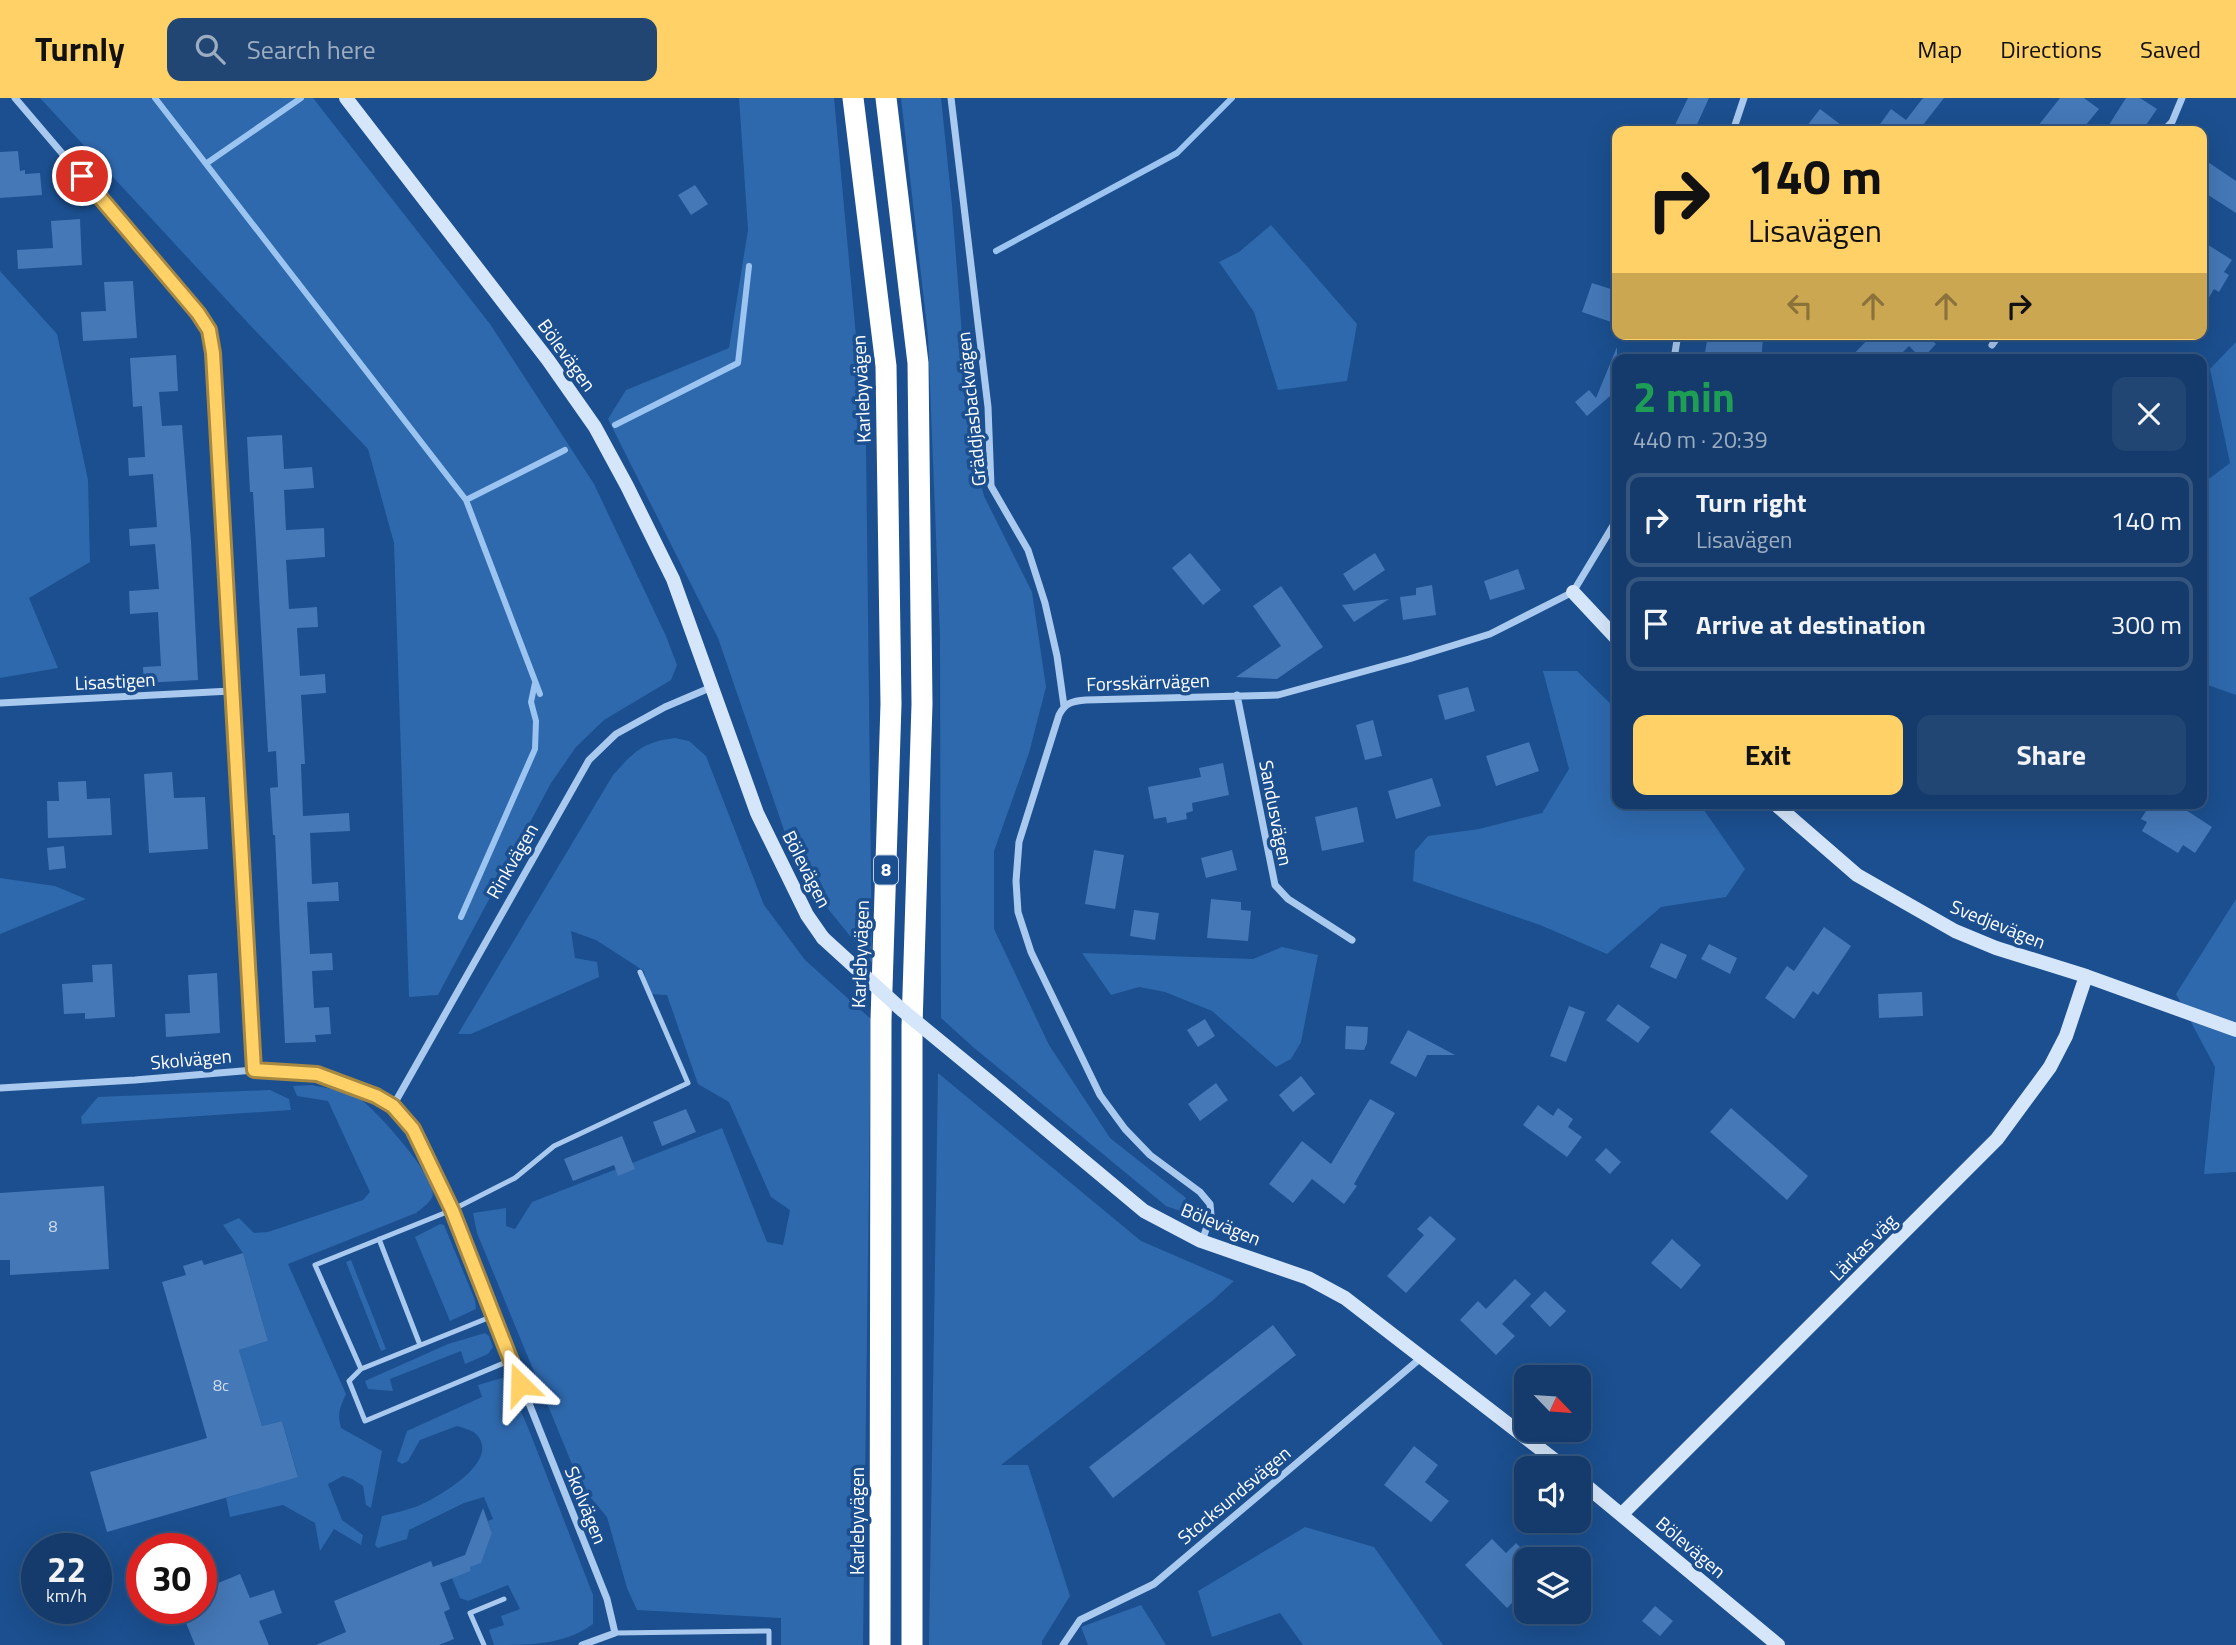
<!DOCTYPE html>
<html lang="en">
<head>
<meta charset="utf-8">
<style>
  body { margin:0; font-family:"Titillium Web",sans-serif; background:#214673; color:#f1f3f6; height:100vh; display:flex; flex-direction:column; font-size:26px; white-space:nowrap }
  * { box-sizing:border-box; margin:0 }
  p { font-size:23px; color:#9dadc1 }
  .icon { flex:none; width:38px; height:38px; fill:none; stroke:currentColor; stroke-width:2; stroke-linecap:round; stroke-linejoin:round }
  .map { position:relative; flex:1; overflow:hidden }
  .drawer { position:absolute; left:1612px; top:256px; width:595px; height:455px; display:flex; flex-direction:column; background:#143b6b; border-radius:14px; box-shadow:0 7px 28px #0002,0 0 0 2px #33557e }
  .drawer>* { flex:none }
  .hud { position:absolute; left:1612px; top:28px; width:595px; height:214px; border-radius:14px; box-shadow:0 7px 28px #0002,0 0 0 2px #33557e; background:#ffd166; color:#111; overflow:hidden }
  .needle { width:46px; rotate:115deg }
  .tools { position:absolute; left:1514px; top:1267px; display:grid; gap:14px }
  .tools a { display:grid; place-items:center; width:77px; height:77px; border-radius:14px; background:#143b6b; box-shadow:0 7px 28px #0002,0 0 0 2px #33557e; font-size:35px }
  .speed { position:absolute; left:21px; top:1435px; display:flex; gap:14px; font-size:35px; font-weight:700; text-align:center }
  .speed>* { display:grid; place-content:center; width:91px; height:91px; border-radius:50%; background:#143b6b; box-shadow:0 7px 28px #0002,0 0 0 2px #33557e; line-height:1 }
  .speed small { font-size:18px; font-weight:400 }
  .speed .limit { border:10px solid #d22; background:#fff; color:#111 }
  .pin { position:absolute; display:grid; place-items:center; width:60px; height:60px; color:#fff; margin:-30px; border:4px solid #fff; border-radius:50%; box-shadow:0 2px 7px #0007 }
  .me { position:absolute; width:77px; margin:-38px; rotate:338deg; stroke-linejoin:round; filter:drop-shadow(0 0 5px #0008) }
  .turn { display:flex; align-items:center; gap:24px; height:147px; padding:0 21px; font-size:32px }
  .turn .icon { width:91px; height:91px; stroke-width:2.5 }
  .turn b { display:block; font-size:49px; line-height:60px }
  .lanes { display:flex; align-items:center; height:66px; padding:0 21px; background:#0003; justify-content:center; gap:35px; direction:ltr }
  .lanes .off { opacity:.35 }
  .round { display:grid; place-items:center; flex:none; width:74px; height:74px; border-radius:14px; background:#214673 }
  .overview { display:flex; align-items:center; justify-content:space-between; height:119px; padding:0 21px }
  h1 { font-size:42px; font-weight:700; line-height:52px; color:#1e9e55 }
  .primary-button { display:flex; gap:14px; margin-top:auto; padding:14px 21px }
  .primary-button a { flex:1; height:80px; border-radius:14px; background:#ffd166; color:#111; font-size:28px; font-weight:700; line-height:80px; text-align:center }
  .primary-button a+a { background:#214673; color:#f1f3f6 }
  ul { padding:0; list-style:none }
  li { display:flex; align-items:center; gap:21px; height:94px; margin:0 14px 10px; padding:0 7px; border:4px solid #33557e; border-radius:14px }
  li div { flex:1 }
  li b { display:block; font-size:26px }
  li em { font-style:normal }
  header { display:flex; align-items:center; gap:42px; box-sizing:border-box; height:98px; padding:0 35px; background:#ffd166; color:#111 }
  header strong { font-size:33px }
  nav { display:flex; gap:38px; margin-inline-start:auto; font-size:24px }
  .search { width:490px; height:63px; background:#214673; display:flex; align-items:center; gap:18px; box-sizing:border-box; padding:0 24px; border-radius:14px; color:#9dadc1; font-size:26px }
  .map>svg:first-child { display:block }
  .green { fill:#2e69ad }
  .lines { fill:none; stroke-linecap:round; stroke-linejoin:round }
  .stream { stroke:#9cc4f0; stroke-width:6 }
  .building { fill:#4478b7 }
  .lane { stroke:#a9c9ee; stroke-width:5 }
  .street { stroke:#a9c9ee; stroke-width:7 }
  .secondary { stroke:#d6e6fa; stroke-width:14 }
  .highway { stroke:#fff; stroke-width:21 }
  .secondary-bridge { stroke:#d6e6fa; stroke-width:14 }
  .route-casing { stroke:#a68842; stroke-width:18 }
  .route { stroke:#ffd166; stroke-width:12 }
  .labels { text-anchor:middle; stroke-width:7; stroke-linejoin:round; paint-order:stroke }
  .number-label { font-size:16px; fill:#d0dded }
  .shield { fill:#1b4f8f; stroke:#bbcadd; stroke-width:2 }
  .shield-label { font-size:18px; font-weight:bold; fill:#fff }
  .street-label { font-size:19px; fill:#fff; stroke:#1b4f8f }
</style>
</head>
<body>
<header>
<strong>Turnly</strong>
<div class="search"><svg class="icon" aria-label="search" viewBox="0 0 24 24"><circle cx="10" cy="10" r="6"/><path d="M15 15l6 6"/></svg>Search here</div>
<nav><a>Map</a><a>Directions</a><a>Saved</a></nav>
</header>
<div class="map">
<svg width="2236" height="1547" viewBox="0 0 2236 1547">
  <rect width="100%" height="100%" fill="#1b4f8f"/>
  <!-- green -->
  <path class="green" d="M40,0h273l177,226 104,160 72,152 11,29 -6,15 -67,40 -28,27 -25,36 -113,212 -29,2 -15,-454 -26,-94 -120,-126z
    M739,0h95l32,346 6,519 -48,-59 -30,-45 -76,-221 -110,-219 18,-29 103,-42 19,-118z
    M901,0h40l11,107 18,234 14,57 48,96 14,95 -17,66 -35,98v78l55,116 61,93 76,60 -6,13 -14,-5 -193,-159 -32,-29 -1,-382 -12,-300z
    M1271,127l86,99 -10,57 -69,9 -24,-78 -35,-50 20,-10z
    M0,173l57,63 31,146 2,82 -61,36 29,70 -58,10z
    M2236,244v353l-34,-12v-199l28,-21 -20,-94z
    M1543,573h34l40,39v93h82l46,66 -19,28 -65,10 -54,47 -67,-29 -127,-44 2,-30 13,-15 51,-7 63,-16 27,-44z
    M675,640l14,3 17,15 58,149 41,55 66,59 -8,626h-82v-27l-144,-8 -10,-22 -20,-71 -26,-31 -104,-253 -4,-20 33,-5v18l9,3 17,-27 190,-74 45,114 16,3 7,-35 -19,-13 -42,-95 -31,-18 -31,-89 -20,-1 -3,-23 -48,-31 -25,-9 4,27 22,4 2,15 -128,57h-13l155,-259c21,-23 29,-33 62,-37z
    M0,780l55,8 31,13 -86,35z
    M2236,801v273l-32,2 11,-107 -39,-73z
    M1282,849l36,8 -17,87 -10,17 -15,8 -64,-56 -47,-19 -26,-5 -28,8 -29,-42 171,6z
    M938,975l203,168 93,40 -22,20 -211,164h27l42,131 -28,45v4h-113z
    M312,987c12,3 38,6 47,13 18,13 72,73 74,95 0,8 -11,15 -17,20l-128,51 58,130c-6,13 -9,20 -5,34l41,23 -11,57 -5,-3 -3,-19 -11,-7 -9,-3 -15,8 14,36 21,15 -2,10 -27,-16 -14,22 -5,-28 -32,-18 -53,12 -4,-19 72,-22 -16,-55 -20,5 -23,-76 29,-9 -25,-88 -20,-28 16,-7 15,15 14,-1 95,-32 7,-8 -42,-91 -31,-5 -4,-10z
    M270,992l19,9 2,11 -209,14 -1,-7 17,-20z
    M440,1126l4,1 31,75 1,9 -26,12 -35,-84z
    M351,1162l35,89 -5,2 -35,-89z
    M485,1235l4,3 4,11 -5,7 -23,10 -4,-13 -71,28 3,12 -25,-2 -3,-8 83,-37z
    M502,1280l6,3 21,49 64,165v29c-29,21 -62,21 -99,21l-5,-15 15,-5 -3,-9 19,-7 -12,-24 -40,16 -8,-3 -8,-20 19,-7 -1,-4 11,-5 11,-29 -4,-12 5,-2 -9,-22 -20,6 -55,27 -2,9 -29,9 -3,-3 7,-29c12,-3 25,-6 36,-10 19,-8 83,-44 59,-71 -4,-5 -14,-7 -20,-9l-37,14 -12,21 -6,3 -5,-3 10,-30 75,-34 -4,-12z
    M1305,1429l69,20 69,98h-140l-23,-32 -68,24 -14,-46z
    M1141,1507l25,40h-78l-7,-18z"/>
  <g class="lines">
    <!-- stream -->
    <path class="stream" d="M155,0l311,402 74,194
      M207,65l94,-65
      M996,153l181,-98 55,-55
      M615,327l123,-62 11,-97
      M466,402l99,-50
      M461,819l74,-168 1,-28 -5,-19 4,-19"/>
  </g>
  <!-- building -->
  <path class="building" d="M1688,0h21l-15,33h-22z
    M1923,0h21l-25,32 2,1h-46l16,-22 15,11z
    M2060,0h24l15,11 -18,22h-47z
    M2126,0h14l17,11 -15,22h-37z
    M1820,11l29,22h-46z
    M18,53l2,20 5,-1v4l15,-1 2,22 -42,3v-46z
    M2202,60l34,23v32l-34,-22z
    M695,87l13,19 -17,11 -13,-20z
    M80,121l2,46 -64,4 -1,-19 36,-2 -2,-27z
    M2202,143l30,19 -8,12 5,3 -10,17 -5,-3 -12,20z
    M133,183l4,57 -54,3 -2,-29 25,-1 -2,-29z
    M1592,185l25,8v33l-35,-12z
    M1708,236h21l34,5 -2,20h-57z
    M1873,236h53l10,10 -14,15 -13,-13 -13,13h-47z
    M1617,249v43l-30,26 -12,-14 14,-12 7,8z
    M176,257l2,36 -19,1 3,34 20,-1 9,116 7,139 -54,3 -1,-16 18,-1 -3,-54 -28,2 -1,-23 30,-2 -4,-45 -25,2 -1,-17 28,-2 -4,-53 -24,2 -1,-18 17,-1 -3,-51 -9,1 -3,-49z
    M282,337l2,34 28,-2 2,21 -30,2 2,40 38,-2 1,29 -39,3 3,49 28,-2 1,20 -21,1 3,48 25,-2 1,19 -25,2 4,69h-4l2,52 46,-3 1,18 -40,2 2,51 26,-2 1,19 -32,1 3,52 22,-1 1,17 -21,1 2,37 15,-1 2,27 -16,1 1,7 -31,1 -10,-208h-2l-3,-47 8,-1 -2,-36 -8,1 -11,-191 -4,-69h-3l-3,-55z
    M1190,455l31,37 -18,15 -31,-37z
    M1375,455l10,17 -31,21 -11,-17z
    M1518,471l7,20 -35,11 -6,-19z
    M1432,487l4,30 -33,5 -3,-23 16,-2v-7z
    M1281,488l42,61 -46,32 -41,-2 45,-31 -28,-40z
    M1389,501l-35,23 -12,-17z
    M1468,589l7,24 -30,9 -7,-25z
    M1373,622l9,36 -17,4 -9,-35z
    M1529,644l10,29 -43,15 -10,-30z
    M1223,665l6,32 -37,8 1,8 -7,2 1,6 -20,4 -1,-6 -12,2 -6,-32 53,-10 -2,-9z
    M172,674l2,26 31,-1 3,52 -59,4 -5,-79z
    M1432,680l9,28 -45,13 -8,-28z
    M86,683l1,18 23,-1 2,37 -64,3 -1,-37h12l-1,-19z
    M2151,705h24l37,24 -17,26 -12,-8 -5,8 -36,-22 5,-9 -6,-3z
    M1357,709l7,35 -42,9 -7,-34z
    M64,748l2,22 -17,2 -2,-22z
    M1094,752l30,5 -9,54 -30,-5z
    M1232,752l5,20 -31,8 -5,-20z
    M1211,801l30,3v8l10,1 -3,30 -41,-3z
    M1134,812l25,3 -4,27 -25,-4z
    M1824,829l27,19 -33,49 -5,-4 -19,28 -29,-21 22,-32 7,5z
    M1661,845l26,12 -11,24 -26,-12z
    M1709,846l28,14 -7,16 -29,-15z
    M112,866l3,53 -30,2v-6l-21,1 -2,-30 31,-2 -1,-17z
    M217,875l3,60 -54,4 -1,-23 25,-1 -2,-38z
    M1922,894l1,24 -44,2 -1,-24z
    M1618,906l32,23 -12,16 -32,-23z
    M1569,908l16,6 -19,50 -16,-6z
    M1205,921l10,17 -17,11 -11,-17z
    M1346,928l22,1 -1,16 -3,7 -19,-1z
    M1408,932l47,25h-28l-11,22 -26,-14z
    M1301,978l14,18 -22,18 -14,-17z
    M1216,985l12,17 -28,21 -12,-17z
    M1370,1001l25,14 -41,71 3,2 -13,18 -32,-25 -19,24 -24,-19 33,-43 29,23z
    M1538,1007l15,11 5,-8 15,11 -5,8 14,10 -15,20 -44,-32z
    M1731,1010l77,68 -21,24 -77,-68z
    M686,1011l10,23 -34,14 -9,-24z
    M622,1038l13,33 -17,7 -4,-11 -41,16 -9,-22z
    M1606,1050l15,14 -11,12 -15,-14z
    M104,1088l5,83 -99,6v-15h-10v-67z
    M1430,1118l26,23 -50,54 -19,-17 37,-41 -7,-6z
    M1672,1141l29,26 -20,24 -30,-26z
    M243,1155l25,88 -29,9 23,76 20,-5 16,56 -191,55 -17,-60 117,-34 -45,-156 24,-7 -3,-9 19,-6 2,5z
    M1515,1181l16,15 -29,30 13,12 -19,19 -36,-35 18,-19 8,8z
    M1545,1193l21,20 -16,16 -20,-21z
    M1273,1227l23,30 -183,143 -24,-31z
    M1414,1348l24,19 -13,17 24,19 -18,21 -47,-37z
    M483,1410l9,25 -11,30 -11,4 1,4 -31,12 10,26 -6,3 10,27 -15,6h-123l30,-13 -12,-31 97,-40 2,6 32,-12z
    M1492,1441l14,14 10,-10 10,10v36l-19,19 -42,-43z
    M240,1476l10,24 24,-8 8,23 -23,8 10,24h-74l-15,-37h21v-12l7,-3 -2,-5z
    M1655,1508l18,15 -13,15 -18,-15z"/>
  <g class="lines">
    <!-- lane -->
    <path class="lane" d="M379,1141l41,106
      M493,1218l-132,53 -46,-104 137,-55 63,-32 39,-32 134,-63 -48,-111
      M361,1271l-12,12 16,40 146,-61
      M615,1535l154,-2v14
      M484,1547l-14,-32 34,-14"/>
    <!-- street -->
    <path class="street" d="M15,0l183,215 11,17 4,23 41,717
      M951,0l37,309 3,79 37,64 17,53 12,53 7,50
      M1733,33l11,-33
      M2163,33l9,-9 10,-24
      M1992,247l8,-11
      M1674,261l4,-25
      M1237,597l38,190 13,14 64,41
      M0,605l231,-12
      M0,990l135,-8 119,-10 63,4 59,22 17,10 20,23 39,81 155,389 8,34 -33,12
      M393,1008l196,-346 27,-26 49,-27 47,-20
      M1202,1143l9,-26 -1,-11 -10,-12 -50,-37 -25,-26 -25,-34 -69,-143 -13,-40 -2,-31 3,-39 40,-127c6,-12 13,-14 27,-15l192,-5 131,-36 81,-25 83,-42 44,-73
      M1063,1547l17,-25 74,-36 268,-227"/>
    <!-- secondary -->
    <path class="secondary" d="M346,0l202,262 47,67 32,59 46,93 84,234 50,102 16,23
      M1573,494l44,47
      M1774,705l83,72 98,56 41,17 90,28 150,54
      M992,986l152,127 57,30 107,37 37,20 220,170
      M1578,1381l200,166
      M1622,1416l375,-375 53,-72 16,-31 20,-60"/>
    <!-- highway -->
    <path class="highway" d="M853,0l33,268 5,338 -10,316 -1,625
      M886,0l32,265 4,341 -10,322v619"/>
    <!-- secondary-bridge -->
    <path class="secondary-bridge" d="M823,840l79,72 90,74"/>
  </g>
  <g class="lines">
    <defs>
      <path id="route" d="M82,78l116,137 11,17 4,23 41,717 63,4 59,22 17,10 20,23 39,81 68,174"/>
    </defs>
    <!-- route casing -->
    <use href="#route" class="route-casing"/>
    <!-- route -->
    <use href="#route" class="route"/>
  </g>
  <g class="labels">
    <!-- number labels -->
    <g class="number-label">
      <text x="53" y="1134">8</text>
      <text x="221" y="1293">8c</text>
    </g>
    <!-- shield labels -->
    <rect class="shield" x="874" y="757.5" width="24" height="29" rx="5"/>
    <g class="shield-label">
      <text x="886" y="778">8</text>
    </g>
    <!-- street labels -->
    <g class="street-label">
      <text transform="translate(567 257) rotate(54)" y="7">Bölevägen</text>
      <text transform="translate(861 291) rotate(-93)" y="7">Karlebyvägen</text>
      <text transform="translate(971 311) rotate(-96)" y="7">Gräddjasbackvägen</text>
      <text transform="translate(115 583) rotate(-3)" y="7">Lisastigen</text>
      <text transform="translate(1148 584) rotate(-2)" y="7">Forsskärrvägen</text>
      <text transform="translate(1276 715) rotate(79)" y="7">Sandusvägen</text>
      <text transform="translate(512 763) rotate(-60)" y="7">Rinkvägen</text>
      <text transform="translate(807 771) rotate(63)" y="7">Bölevägen</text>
      <text transform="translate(1998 826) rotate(22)" y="7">Svedjevägen</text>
      <text transform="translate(860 856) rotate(-88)" y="7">Karlebyvägen</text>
      <text transform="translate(191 961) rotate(-5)" y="7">Skolvägen</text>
      <text transform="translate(1221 1126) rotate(22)" y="7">Bölevägen</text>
      <text transform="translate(1863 1149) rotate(-45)" y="7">Lärkas väg</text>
      <text transform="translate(1234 1397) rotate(-40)" y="7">Stocksundsvägen</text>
      <text transform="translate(586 1407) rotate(68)" y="7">Skolvägen</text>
      <text transform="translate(857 1423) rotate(-90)" y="7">Karlebyvägen</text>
      <text transform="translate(1691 1449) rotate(40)" y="7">Bölevägen</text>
    </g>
  </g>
</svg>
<div class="tools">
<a><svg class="needle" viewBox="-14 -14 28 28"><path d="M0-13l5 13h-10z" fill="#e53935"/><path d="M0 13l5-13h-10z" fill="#9dadc1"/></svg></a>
<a><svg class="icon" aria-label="sound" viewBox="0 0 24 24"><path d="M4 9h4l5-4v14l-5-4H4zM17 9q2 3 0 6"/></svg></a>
<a><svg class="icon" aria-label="layers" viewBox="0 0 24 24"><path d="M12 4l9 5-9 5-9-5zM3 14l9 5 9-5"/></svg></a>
</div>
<div class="speed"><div>22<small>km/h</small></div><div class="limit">30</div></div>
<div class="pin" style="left:82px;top:78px;background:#d93025"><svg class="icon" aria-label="arrive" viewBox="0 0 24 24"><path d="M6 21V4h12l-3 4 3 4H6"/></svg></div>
<svg class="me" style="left:520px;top:1286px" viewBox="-20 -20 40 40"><path d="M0-17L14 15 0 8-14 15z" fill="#ffd166" stroke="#fff" stroke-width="4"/></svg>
<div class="hud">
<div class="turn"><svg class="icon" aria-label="right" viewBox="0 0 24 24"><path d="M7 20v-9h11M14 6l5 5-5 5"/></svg><div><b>140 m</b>Lisavägen</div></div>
<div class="lanes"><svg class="icon off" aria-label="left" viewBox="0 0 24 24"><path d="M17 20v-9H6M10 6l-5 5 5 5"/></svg><svg class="icon off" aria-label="ahead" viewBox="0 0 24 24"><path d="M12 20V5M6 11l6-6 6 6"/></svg><svg class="icon off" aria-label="ahead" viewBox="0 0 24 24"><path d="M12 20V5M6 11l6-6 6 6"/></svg><svg class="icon" aria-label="right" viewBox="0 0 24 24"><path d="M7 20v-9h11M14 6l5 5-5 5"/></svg></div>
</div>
<section class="drawer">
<div class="overview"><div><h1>2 min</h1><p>440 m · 20:39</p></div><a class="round"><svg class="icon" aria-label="close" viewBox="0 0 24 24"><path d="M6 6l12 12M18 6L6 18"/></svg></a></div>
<ul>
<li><svg class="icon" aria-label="right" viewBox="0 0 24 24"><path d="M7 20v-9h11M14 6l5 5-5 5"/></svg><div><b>Turn right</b><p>Lisavägen</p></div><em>140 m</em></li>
<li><svg class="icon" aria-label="arrive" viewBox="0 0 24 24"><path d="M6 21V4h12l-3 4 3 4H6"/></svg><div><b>Arrive at destination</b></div><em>300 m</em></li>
</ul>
<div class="primary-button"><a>Exit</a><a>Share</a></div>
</section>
</div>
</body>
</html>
